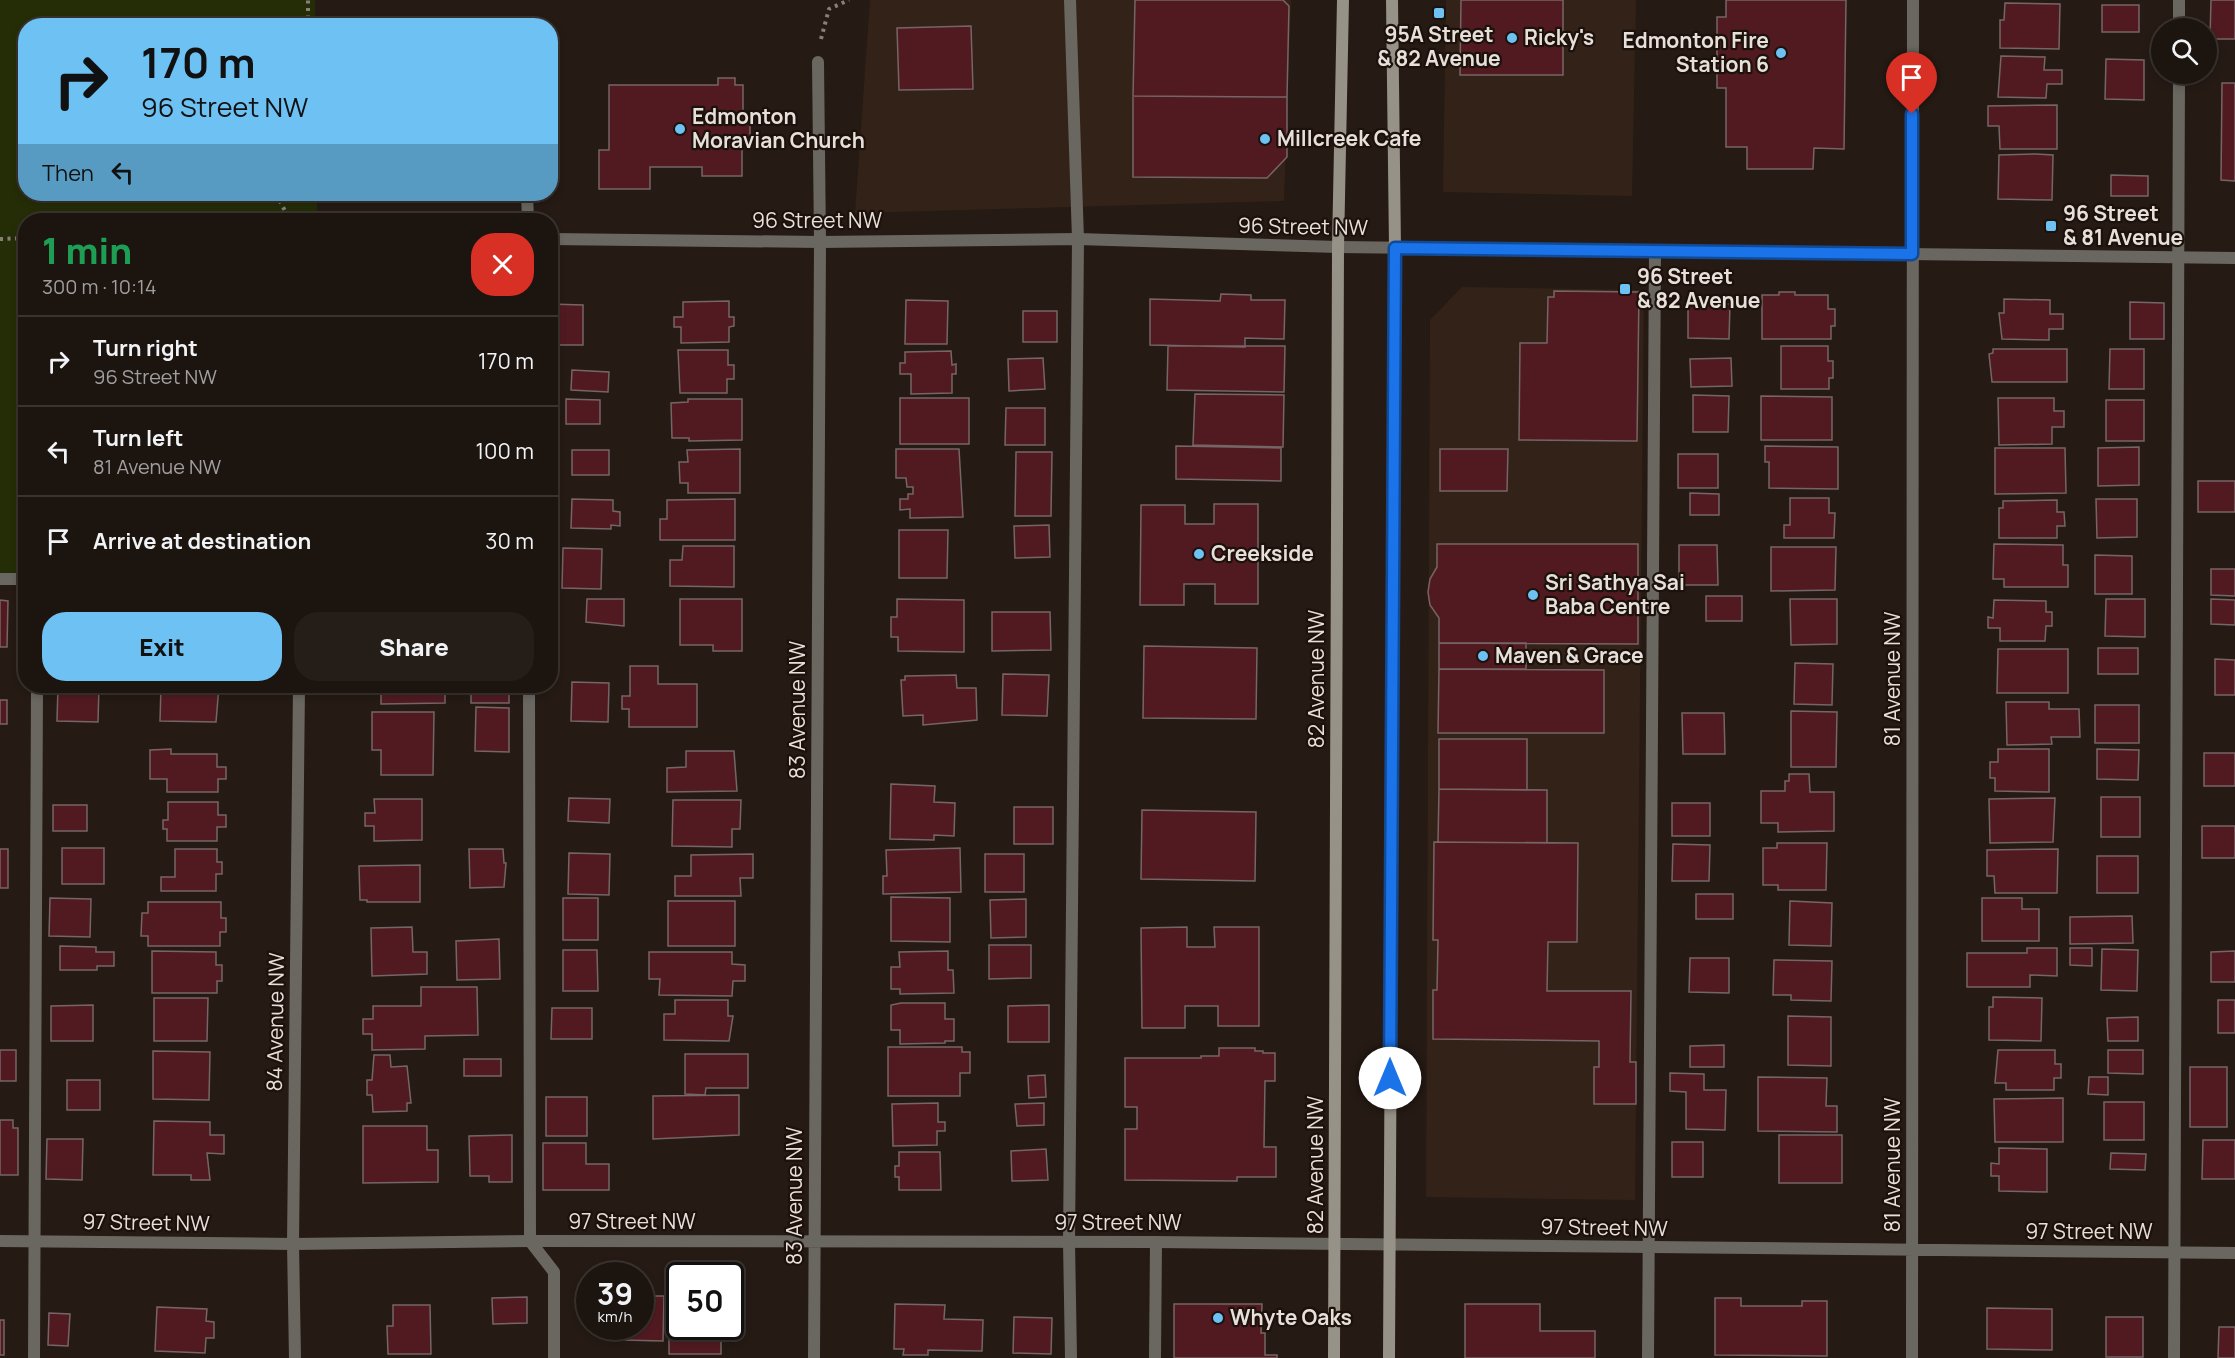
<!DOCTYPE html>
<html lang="en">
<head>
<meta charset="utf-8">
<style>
  body { margin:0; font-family:Manrope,sans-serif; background:#251d18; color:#f1f3f6; height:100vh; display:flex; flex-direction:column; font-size:22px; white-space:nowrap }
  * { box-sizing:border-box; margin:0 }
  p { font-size:20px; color:#a09e9e }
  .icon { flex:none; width:33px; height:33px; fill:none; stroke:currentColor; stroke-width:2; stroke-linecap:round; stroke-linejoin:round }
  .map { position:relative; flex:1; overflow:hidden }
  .side { position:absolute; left:18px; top:213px; width:540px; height:480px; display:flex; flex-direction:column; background:#1c140f; border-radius:24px; box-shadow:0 3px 9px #0003,0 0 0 2px #3a332f }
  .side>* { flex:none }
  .hud { position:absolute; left:18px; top:18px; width:540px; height:183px; border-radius:24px; box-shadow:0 3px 9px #0003,0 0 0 2px #3a332f; background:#6ec2f3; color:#111; overflow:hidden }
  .buttons { position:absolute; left:2151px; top:18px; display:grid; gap:12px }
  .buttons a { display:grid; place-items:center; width:66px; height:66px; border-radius:50%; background:#1c140f; box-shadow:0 3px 9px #0003,0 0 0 2px #3a332f; font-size:30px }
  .speed { position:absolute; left:576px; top:1262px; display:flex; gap:12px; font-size:30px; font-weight:700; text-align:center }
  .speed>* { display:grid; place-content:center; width:78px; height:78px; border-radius:50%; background:#1c140f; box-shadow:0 3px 9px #0003,0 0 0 2px #3a332f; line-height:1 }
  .speed small { font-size:15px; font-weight:400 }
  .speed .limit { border:3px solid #111; border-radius:9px; background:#fff; color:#111 }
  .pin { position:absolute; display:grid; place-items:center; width:51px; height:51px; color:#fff; margin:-62px -26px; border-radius:50% 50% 50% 0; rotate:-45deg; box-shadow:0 0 6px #0007 }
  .pin .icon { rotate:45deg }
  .me { position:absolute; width:66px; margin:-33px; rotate:0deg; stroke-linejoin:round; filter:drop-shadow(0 0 4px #0008) }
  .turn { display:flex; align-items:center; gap:21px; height:126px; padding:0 24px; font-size:27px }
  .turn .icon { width:78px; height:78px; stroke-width:2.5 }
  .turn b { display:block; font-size:42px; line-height:51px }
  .then { display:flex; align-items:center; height:57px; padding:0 24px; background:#0003; gap:12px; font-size:22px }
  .round { display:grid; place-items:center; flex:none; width:63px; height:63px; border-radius:24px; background:#251d18 }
  .headline { display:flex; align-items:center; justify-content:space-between; height:102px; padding:0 24px }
  h1 { font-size:36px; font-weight:800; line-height:45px; color:#1e9e55 }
  .button { display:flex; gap:12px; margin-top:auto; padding:12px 24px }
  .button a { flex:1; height:69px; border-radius:24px; background:#6ec2f3; color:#111; font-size:24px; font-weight:800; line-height:69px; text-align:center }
  .button a+a { background:#251d18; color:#f1f3f6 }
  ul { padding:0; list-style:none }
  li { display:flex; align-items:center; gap:18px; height:90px; padding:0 24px; border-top:2px solid #3a332f }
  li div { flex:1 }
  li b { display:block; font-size:22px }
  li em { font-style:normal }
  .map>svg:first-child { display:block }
  .built { fill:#332218 }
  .green { fill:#252d07 }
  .building { fill:#511a21; stroke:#766566; stroke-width:1.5 }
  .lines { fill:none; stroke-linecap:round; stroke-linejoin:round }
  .path { stroke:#897f7a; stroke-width:4; stroke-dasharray:3 4.5; stroke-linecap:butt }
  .service { stroke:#6a6761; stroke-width:12 }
  .minor { stroke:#6a6761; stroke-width:12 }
  .tertiary { stroke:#6a6761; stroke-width:12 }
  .secondary { stroke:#969288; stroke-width:12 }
  .route-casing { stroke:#114b97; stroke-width:15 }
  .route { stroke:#1a73e8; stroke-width:10 }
  .poi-dot { fill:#6ec2f3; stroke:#1c110b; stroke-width:2 }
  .labels { text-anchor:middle; stroke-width:4.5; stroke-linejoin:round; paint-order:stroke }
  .poi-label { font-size:21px; font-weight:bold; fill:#e7dfda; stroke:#1c110b; text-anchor:start }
  .street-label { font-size:21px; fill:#e7dfda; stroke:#1c110b }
</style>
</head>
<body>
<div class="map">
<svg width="2235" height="1358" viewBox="0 0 2235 1358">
  <rect width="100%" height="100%" fill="#251a14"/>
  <!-- built -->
  <path class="built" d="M870,0h421l-7,201 -429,12z
    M1446,0h190l-4,196 -189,-4z
    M1462,287l182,3 -9,910 -209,-3 4,-877z"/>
  <!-- green -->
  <path class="green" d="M0,0h315v25l-289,1v168h291v24l-1,2h-290l-1,353h-25z"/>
  <!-- building -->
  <path class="building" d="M1135,0h148l6,6 -2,91 -154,-1z
    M1461,0h102v75h-103z
    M1726,0h120l-2,149 -30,-1 -1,21h-66v-22h-21v-59h-9v-71h9z
    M2211,0h24v39h-25z
    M2005,3l55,1 -1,45 -59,-1v-28h4z
    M2102,5h37v27h-37z
    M971,26l2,63 -74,1 -2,-62z
    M2001,56l44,1 -1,13h18v14h-15l-1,14 -48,-1z
    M2106,59l38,1v40l-39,-1z
    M718,78h17v7h8v29h7v30h-8v32h-40v-9h-52v22h-51v-39h10v-65h109z
    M2222,83h13v98l-14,-1z
    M1133,96l154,1v60l-20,21 -134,-1z
    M2057,105v44h-57l-1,-23h-11v-20z
    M2036,154l17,1 -1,45 -54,-1 1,-44z
    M2111,175l37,1v20h-37z
    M1554,291l85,1 -2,149 -118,-1 1,-97h27l1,-46h6z
    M1779,292h16v3h33v14h7v17h-4v13h-69v-44h17z
    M1221,294l30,1v5h34l-1,39 -39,-1v9l-95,-2v-46l70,2z
    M2004,299l46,1v14h13v15h-14v11l-47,-1 -3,-26h5z
    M906,300l42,1 -1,43h-42z
    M729,301v16h5v9l-5,1v15l-48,1v-16h-7v-10h9v-15z
    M2130,302l34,1v36h-34z
    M550,304l33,1v40h-33z
    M1688,304h42l-1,35 -41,-1z
    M1023,311h34v31h-34z
    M1168,346h117l-1,46 -117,-2z
    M1781,346h47v15h5v17h-4v11h-48z
    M1993,349h74v33h-75l-3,-28 4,-1z
    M2110,349h34v40h-35z
    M678,350h50v15h6v14h-7v14h-47z
    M951,351l1,14 4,-1v10h-4v19l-41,1v-20h-11v-11h5v-11z
    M1043,358l2,31 -36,2 -1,-32z
    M1731,358l1,28 -41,1 -1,-28z
    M572,370l37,2 -1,20 -37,-2z
    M1195,394l89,1 -1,52 -90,-2z
    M1693,395l36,1 -1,36h-35z
    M1761,396l71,1v43h-71z
    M900,398h69v46h-69z
    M1998,398h56v13h10v16h-12v17l-53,1z
    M566,399l34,1v24h-34z
    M688,399h54v41l-53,1v-3h-17l-1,-35 17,-1z
    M2106,400h38v41h-38z
    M1006,408h39v37h-40z
    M1176,446l105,2v33l-105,-2z
    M1765,446l73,1v42l-69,-1v-26h-4z
    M2139,447v38l-41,1v-38z
    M1995,448h70l1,45 -71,1z
    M740,449v44h-52v-10h-8l-1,-21h9l-1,-12z
    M896,449h63l4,68 -53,1v-9l-10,1v-11h8v-5h5v-7h-6l-1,-9h-10z
    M1440,449h68l-1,42h-67z
    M572,450h37v25h-37z
    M1016,452h36l-1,64h-36z
    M1678,454h40v34h-40z
    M2198,481h37v31h-37z
    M1690,493l29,1v21h-29z
    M1790,498h39v15h6l-1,25h-50v-13h6z
    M572,499l41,1v11l7,1v14l-9,-1v4l-40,-1z
    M735,499v41h-75v-21h7v-19z
    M2096,499h41v38l-40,1z
    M2057,500v12h7l1,14h-8v12h-58v-30h4v-7z
    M1214,504h44v100h-43v-20h-31v21h-44l1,-100h44v19h29z
    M1049,525l1,32 -35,1 -1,-32z
    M899,530h49l-1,48h-48z
    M1437,544h201v100l-199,-1v-25l-9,-13 -2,-13 2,-13 7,-12z
    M1994,544l69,1v20h5v22h-64v-8h-11z
    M1679,545h38l1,40h-39z
    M683,546h51v41l-64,-1v-26h12z
    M1771,547h65l-1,43 -64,1z
    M563,548l39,1 -1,40 -39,-1z
    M2095,555l37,1v38h-37z
    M2211,569h24v27l-24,-1z
    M1706,596h36v25h-36z
    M587,599h37v27l-38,-4z
    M680,599h62v52h-29v-6h-33z
    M897,599l67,1v52l-66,-1v-14h-7v-20h6z
    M1790,599h47v45l-46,1z
    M2106,599h39v38l-40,-1z
    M2211,599l24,1v25l-24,-1z
    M0,600l8,1 -1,46h-7z
    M1994,600l52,1v11h6v14h-6l-1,15h-45v-13h-12v-11l5,1z
    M992,612h58l1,38 -59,1z
    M1439,643h87v26h-87z
    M1144,646l113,2 -1,71 -113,-1z
    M2098,648h40v26h-40z
    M1998,649h70v44h-71z
    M2215,659l20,1v35h-20z
    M1795,663l38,1 -1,41 -38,-1z
    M630,666h28v18h39v43h-68v-18h-7v-13h8z
    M1439,669l165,1v63h-166z
    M1003,674l46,1 -2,41 -45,-1z
    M956,675l1,13h19l1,32 -54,5v-10l-20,1 -2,-36h4v-4z
    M572,682l37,1 -1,39 -37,-1z
    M58,686h41l-1,36 -41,-1z
    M161,686h58l-3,36 -56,-1z
    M374,686h71v17l-64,1v-14h-7z
    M471,686h38v17h-38z
    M0,700h7v24h-7z
    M2006,702h43v7h30l1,28h-29l1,7 -45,1z
    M2095,705h44v38h-44z
    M476,707l33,1v44l-34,-1z
    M1791,711l46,1 -1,55h-45z
    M372,712h62l-1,63h-52v-25h-9z
    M1682,713h42l1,41h-42z
    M1439,739h88v51l-88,-1z
    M171,749v5h46v13h9v12h-8v13h-51v-13h-17v-29z
    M1998,749h51v43l-54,-1v-13h-5v-16h8z
    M2097,749l42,1 -1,30 -41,-1z
    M686,751h48l3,40 -70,1v-24l19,-1z
    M2204,753h31v33h-31z
    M1789,774h20l1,18h24v39l-56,1v-9h-17v-32h24v-10h4z
    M891,784l44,2 -1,16 21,1 -1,33 -20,-1v5l-44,-1z
    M1439,789l108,1v53l-109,-1z
    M2101,797h39v40h-39z
    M569,798l41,1 -1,24 -41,-2z
    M2055,798l-2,44 -63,1 -1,-44z
    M374,799h48v41l-48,1v-15h-9v-13h10z
    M673,800h68l-1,29h-8v18l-60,-1z
    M168,802h50v13h8v12h-9v14h-50v-12h-4v-9h5z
    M1672,803h38v33h-38z
    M53,805h34v26h-34z
    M1014,807h39v37h-39z
    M1142,810l114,2 -1,69 -114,-2z
    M2202,826h33v32h-33z
    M1434,842l144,1 -1,99h-29l-1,49h84l-1,71h6v42h-42v-37h5v-26l-166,-2v-49h4l1,-50h-5z
    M1777,843h50l-1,47h-48v-5h-15v-37h14z
    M1673,844l37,1 -1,36h-37z
    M62,848h42v36h-42z
    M960,848l1,44 -78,2v-18h4l-1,-26z
    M0,849h8v39h-8z
    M175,849h42v13h5v12h-6v17h-55v-14h14z
    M469,849h34l1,14h2l-2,24 -34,1z
    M2058,849l-1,44h-62l-1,-17h-7v-26z
    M569,853l41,1 -1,41 -41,-1z
    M753,854v24h-13l1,18h-66v-20h16v-21z
    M985,854h39v38h-39z
    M2097,856h41v37h-41z
    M420,865v37h-53v-2h-7l-1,-34z
    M1696,894h37v25h-37z
    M891,897l59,1v44l-59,-1z
    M50,898l41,1 -1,38 -41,-1z
    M563,898h35v42h-35z
    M1982,898h40v11h17v32h-57z
    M1026,899v38l-35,1 -1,-38z
    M668,901h67v45h-67z
    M1790,901l42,2 -1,43 -42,-1z
    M148,902h73v16h5v14h-6v14h-72v-10h-7l1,-23h6z
    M2132,916l1,27 -63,1v-27z
    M412,927l1,25h14v22l-55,2 -1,-48z
    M1187,927v20h28l-1,-20h45v99h-41v-20h-33v22h-43l-1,-100z
    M499,939l1,40 -43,1 -1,-39z
    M989,945h42v33l-42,1z
    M60,946l36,1v5h18v14h-17v4h-37z
    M2027,948h30v28l-27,-1v12h-63v-34h60z
    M2070,948h22v18l-22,-1z
    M2102,949l36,1 -1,41 -36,-1z
    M563,950h34l1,41h-35z
    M152,951l64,1v13h6v16h-5v12h-65z
    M948,951v19h5l1,23 -54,1v-5h-9v-22h9l-1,-15z
    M2235,951v31h-24v-30z
    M649,952h83v12l13,1v16h-12l-1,15 -73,-1 1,-16h-11z
    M1690,958h39v35l-40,-1z
    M1774,960l58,1 -1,40 -40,-1v-5h-18z
    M421,987h56l1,48 -53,1v13l-53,1v-16h-9v-15h10v-13h48z
    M1993,997l49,1 -1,43 -52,-1v-33h4z
    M154,998h54l-1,43h-53z
    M675,1000h53v16h5l-4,25 -65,-1v-26h11z
    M2218,1000h17v33h-17z
    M901,1003h44v16h9v22h-9v2l-45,1v-14h-9v-25z
    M93,1005v36h-42v-35z
    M1049,1005v37h-41v-36z
    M552,1008h40v31h-41z
    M1788,1016l43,1v49l-43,-1z
    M2138,1017v24h-30l-1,-23z
    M1724,1045v22h-34v-21z
    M888,1047h74v5h8v21h-10v23h-72z
    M1219,1048h36v3h8v2h12v28h-10l-1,66h12v30h-39v4l-112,-1v-51h12v-22h-12v-49h76v-2h18z
    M0,1050h16v31h-16z
    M1998,1050h57v14h6v14h-7v12h-48v-7h-11z
    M2108,1050h35v24l-35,-1z
    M153,1051l57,1 -1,48 -56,-1z
    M685,1054h63v34h-42l-1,7 -20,-1z
    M374,1055h16l1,12 16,-1 4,37h-4v8l-34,1 -1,-17h-5v-15h5z
    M464,1059h37v17h-37z
    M2190,1067h37v60h-37z
    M1670,1073l34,1v16h22l-1,40 -39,-1v-37l-16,-1z
    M1045,1075l1,22 -17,1 -1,-22z
    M1758,1077l69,1 -1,28h11v26l-79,-1z
    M2089,1077h19v18l-20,-1z
    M67,1080h33v30h-33z
    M739,1095v40l-86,4v-43z
    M546,1097h41v39h-41z
    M2063,1098v44h-68l-1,-43z
    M2104,1102h40v38h-40z
    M938,1103v19h7v9h-8v14l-44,1 -1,-42z
    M1044,1103v22l-27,1 -2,-22z
    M0,1120h13v8h5v47h-18z
    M154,1121l56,1v13h14v19l-17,-1 3,27h-19v-5h-38z
    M363,1126h64v24h11v32l-75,1z
    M512,1135v47h-23v-6h-19l-1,-40z
    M1779,1135h63v48h-63z
    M47,1139h36l-1,41 -36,-1z
    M2203,1140h32v39h-33z
    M1672,1142h31v35h-31z
    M543,1143h43v21h23v26h-66z
    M1999,1148l48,1v43l-48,-1v-15h-8v-13l8,1z
    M1046,1149l2,31 -36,1 -1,-30z
    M899,1152h41l1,38h-42v-13h-4v-11h4z
    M2111,1153l35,1 -1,16 -35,-1z
    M640,1296h24l-1,45 -41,-1 1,-14h17z
    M527,1297v26l-34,1 -1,-26z
    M1715,1298h26v8h61v-5h25v55l-112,-1z
    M895,1304l50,1 -1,14 39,1 -1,31 -54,-1v5h-25l1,-6h-10z
    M1174,1304h88l-1,29h4v22h12v3h-103z
    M1465,1304h75v27h55v27h-130z
    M393,1305h37l1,49h-43l-1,-28h6z
    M157,1307l50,2 -1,12 8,1v16h-8l-1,15 -50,-2z
    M1987,1308l65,1v41l-65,-1z
    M669,1310h11v16h50l2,-16v18h4v11h-15v15h-52z
    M49,1313l21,1 -2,32 -20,-1z
    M1014,1317l38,1 -1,36 -38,-1z
    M2106,1317h37v40h-37z
    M0,1320h4v35h-4z
    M2219,1327h16v31h-17z"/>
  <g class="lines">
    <!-- path -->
    <path class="path" d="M308,26v-26
      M821,39l8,-30 20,-9
      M276,194l14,26
      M0,239l26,-1"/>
    <!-- service -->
    <path class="service" d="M1070,0l8,239 -9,1003 2,116
      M2179,28v-28
      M527,194l1,26
      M0,579h26
      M529,686l1,555 24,31v86
      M34,1358l3,-672
      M1155,1358l1,-116
      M1648,1358l7,-1106
      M2174,1358l5,-1284"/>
    <!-- minor -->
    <path class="minor" d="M550,239l270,3 258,-3 260,8
      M0,1241l293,3 237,-3 626,1 1079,11
      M295,1358l-2,-114 6,-558
      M814,1358l6,-1116 -2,-180
      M1912,1358l1,-1358"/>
    <!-- tertiary -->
    <path class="tertiary" d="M1338,247l897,11"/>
    <!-- secondary -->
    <path class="secondary" d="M1334,1358l4,-1111 5,-247
      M1389,1358l6,-1110 -3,-248"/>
  </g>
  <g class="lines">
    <defs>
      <path id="route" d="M1390,1078l5,-830 517,6v-140"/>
    </defs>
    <!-- route casing -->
    <use href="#route" class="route-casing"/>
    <!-- route -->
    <use href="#route" class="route"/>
  </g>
  <!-- markers -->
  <g class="poi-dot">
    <rect x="1433" y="7" width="12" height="12" rx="3"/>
    <circle cx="1512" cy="38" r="6"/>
    <circle cx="1781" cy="53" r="6"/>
    <circle cx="680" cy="129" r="6"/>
    <circle cx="1265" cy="139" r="6"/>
    <rect x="2045" y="220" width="12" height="12" rx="3"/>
    <rect x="1619" y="283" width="12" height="12" rx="3"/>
    <circle cx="1199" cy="554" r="6"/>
    <circle cx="1533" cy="595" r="6"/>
    <circle cx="1483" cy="656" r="6"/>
    <circle cx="1218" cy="1318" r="6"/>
  </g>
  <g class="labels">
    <!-- poi labels -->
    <g class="poi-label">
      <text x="1439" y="42" text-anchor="middle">95A Street<tspan x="1439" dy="24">&amp; 82 Avenue</tspan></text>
      <text x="1524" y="45">Ricky's</text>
      <text x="1769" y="48" text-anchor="end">Edmonton Fire<tspan x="1769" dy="24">Station 6</tspan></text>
      <text x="692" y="124">Edmonton<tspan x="692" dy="24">Moravian Church</tspan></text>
      <text x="1277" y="146">Millcreek Cafe</text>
      <text x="2063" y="221">96 Street<tspan x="2063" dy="24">&amp; 81 Avenue</tspan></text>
      <text x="1637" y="284">96 Street<tspan x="1637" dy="24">&amp; 82 Avenue</tspan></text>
      <text x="1211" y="561">Creekside</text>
      <text x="1545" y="590">Sri Sathya Sai<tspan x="1545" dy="24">Baba Centre</tspan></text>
      <text x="1495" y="663">Maven &amp; Grace</text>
      <text x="1230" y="1325">Whyte Oaks</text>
    </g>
    <!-- street labels -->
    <g class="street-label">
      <text x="817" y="228">96 Street NW</text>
      <text transform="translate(1303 227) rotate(1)" y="7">96 Street NW</text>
      <text transform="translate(1317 679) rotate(-90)" y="7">82 Avenue NW</text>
      <text transform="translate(1893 679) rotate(-90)" y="7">81 Avenue NW</text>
      <text transform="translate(798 710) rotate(-90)" y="7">83 Avenue NW</text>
      <text transform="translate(276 1022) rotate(-89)" y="7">84 Avenue NW</text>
      <text transform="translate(1316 1165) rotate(-90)" y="7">82 Avenue NW</text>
      <text transform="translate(1893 1165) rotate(-90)" y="7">81 Avenue NW</text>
      <text transform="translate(795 1196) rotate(-90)" y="7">83 Avenue NW</text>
      <text x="632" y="1229">97 Street NW</text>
      <text transform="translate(146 1223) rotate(1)" y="7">97 Street NW</text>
      <text x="1118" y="1230">97 Street NW</text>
      <text transform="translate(1604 1228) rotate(1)" y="7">97 Street NW</text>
      <text x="2089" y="1239">97 Street NW</text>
    </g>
  </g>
</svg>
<div class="buttons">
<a><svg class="icon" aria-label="search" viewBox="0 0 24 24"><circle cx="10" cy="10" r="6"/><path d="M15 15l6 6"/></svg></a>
</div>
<div class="speed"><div>39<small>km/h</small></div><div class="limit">50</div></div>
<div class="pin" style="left:1912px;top:114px;background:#d93025"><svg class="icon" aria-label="arrive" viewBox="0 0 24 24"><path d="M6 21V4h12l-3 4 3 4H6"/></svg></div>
<svg class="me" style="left:1390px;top:1078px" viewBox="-20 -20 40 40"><circle r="19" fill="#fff"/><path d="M0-13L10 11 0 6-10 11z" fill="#1a73e8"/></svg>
<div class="hud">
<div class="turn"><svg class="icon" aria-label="right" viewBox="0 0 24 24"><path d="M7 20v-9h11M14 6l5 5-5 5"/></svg><div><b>170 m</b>96 Street NW</div></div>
<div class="then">Then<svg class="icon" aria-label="left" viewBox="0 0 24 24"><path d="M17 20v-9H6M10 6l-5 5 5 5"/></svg></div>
</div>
<section class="side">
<div class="headline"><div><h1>1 min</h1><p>300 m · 10:14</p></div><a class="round" style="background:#d93025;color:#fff"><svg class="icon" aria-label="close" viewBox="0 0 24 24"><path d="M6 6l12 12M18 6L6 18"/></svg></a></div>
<ul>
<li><svg class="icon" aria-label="right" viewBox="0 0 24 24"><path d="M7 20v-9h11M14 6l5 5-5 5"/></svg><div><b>Turn right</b><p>96 Street NW</p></div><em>170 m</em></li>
<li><svg class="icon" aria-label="left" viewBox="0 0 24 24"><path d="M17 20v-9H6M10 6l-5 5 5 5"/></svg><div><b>Turn left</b><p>81 Avenue NW</p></div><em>100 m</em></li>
<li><svg class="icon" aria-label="arrive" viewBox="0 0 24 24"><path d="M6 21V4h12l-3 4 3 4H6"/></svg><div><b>Arrive at destination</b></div><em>30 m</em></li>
</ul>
<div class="button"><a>Exit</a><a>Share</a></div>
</section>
</div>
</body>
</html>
